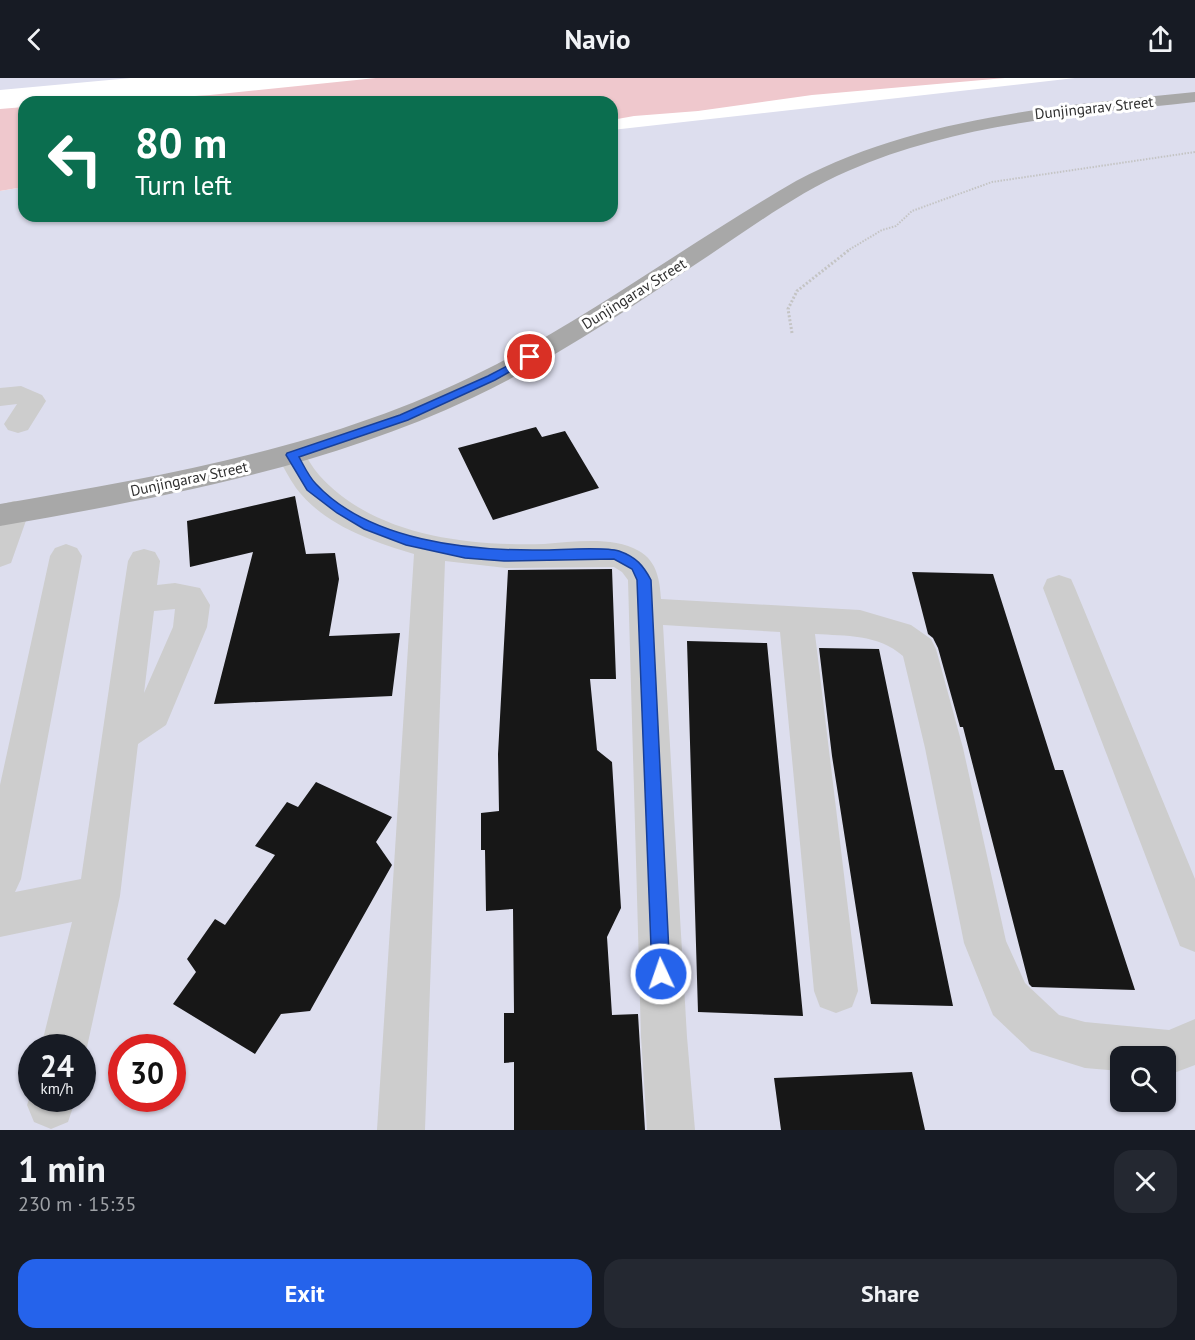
<!DOCTYPE html>
<html lang="en">
<head>
<meta charset="utf-8">
<style>
  body { margin:0; font-family:"PT Sans",sans-serif; background:#242831; color:#f1f3f6; height:100vh; display:flex; flex-direction:column; font-size:22px; white-space:nowrap }
  * { box-sizing:border-box; margin:0 }
  p { font-size:20px; color:#9ea1a6 }
  .icon { flex:none; width:33px; height:33px; fill:none; stroke:currentColor; stroke-width:2; stroke-linecap:round; stroke-linejoin:round }
  .map { position:relative; height:1052px; overflow:hidden }
  .sheet { display:flex; flex-direction:column; background:#171b24; flex:1 }
  .sheet>* { flex:none }
  .guide { position:absolute; left:18px; top:18px; width:600px; height:126px; border-radius:18px; box-shadow:0 2px 4px #0004; background:#0b6e4f; color:#fff; overflow:hidden }
  .fabs { position:absolute; left:1110px; top:968px; display:grid; gap:12px }
  .fabs a { display:grid; place-items:center; width:66px; height:66px; border-radius:12px; background:#171b24; box-shadow:0 2px 4px #0004; font-size:30px }
  .speed { position:absolute; left:18px; top:956px; display:flex; gap:12px; font-size:30px; font-weight:700; text-align:center }
  .speed>* { display:grid; place-content:center; width:78px; height:78px; border-radius:50%; background:#171b24; box-shadow:0 2px 4px #0004; line-height:1 }
  .speed small { font-size:15px; font-weight:400 }
  .speed .limit { border:9px solid #d22; background:#fff; color:#111 }
  .pin { position:absolute; display:grid; place-items:center; width:51px; height:51px; color:#fff; margin:-26px; border:3px solid #fff; border-radius:50%; box-shadow:0 2px 6px #0007 }
  .me { position:absolute; width:66px; margin:-33px; rotate:357deg; stroke-linejoin:round; filter:drop-shadow(0 0 4px #0008) }
  .turn { display:flex; align-items:center; gap:21px; height:126px; padding:0 18px; font-size:27px }
  .turn .icon { width:78px; height:78px; stroke-width:2.5 }
  .turn b { display:block; font-size:42px; line-height:51px }
  .round { display:grid; place-items:center; flex:none; width:63px; height:63px; border-radius:18px; background:#242831 }
  .head { display:flex; align-items:center; justify-content:space-between; height:102px; padding:0 18px }
  h1 { font-size:36px; font-weight:600; line-height:45px }
  .primary-button { display:flex; gap:12px; margin-top:auto; padding:12px 18px }
  .primary-button a { flex:1; height:69px; border-radius:18px; background:#2563eb; color:#fff; font-size:24px; font-weight:600; line-height:69px; text-align:center }
  .primary-button a+a { background:#242831; color:#f1f3f6 }
  header { display:flex; justify-content:space-between; align-items:center; height:78px; padding:0 18px; background:#171b24; font-size:27px; font-weight:600 }
  .map>svg:first-child { display:block }
  .green { fill:#dddeee; fill-rule:evenodd }
  .water { fill:#efc8cd }
  .building { fill:#171717 }
  .lines { fill:none; stroke-linecap:round; stroke-linejoin:round }
  .path-far1 { stroke:#c4c4c4; stroke-width:2; stroke-dasharray:1.5 1.5; stroke-linecap:butt }
  .path { stroke:#c4c4c4; stroke-width:3; stroke-dasharray:2 2; stroke-linecap:butt }
  .minor { fill:#cdcdcd; fill-rule:evenodd }
  .major { fill:#a8a8a8; fill-rule:evenodd }
  .route { fill:#2563eb; stroke:#184099; stroke-width:1.5 }
  .labels { text-anchor:middle; stroke-width:6; stroke-linejoin:round; paint-order:stroke }
  .far-street-label { font-size:15px; fill:#303030; stroke:#fff }
</style>
</head>
<body>
<header><svg class="icon" aria-label="back" viewBox="0 0 24 24"><path d="M15 5l-7 7 7 7"/></svg>Navio<svg class="icon" aria-label="share" viewBox="0 0 24 24"><path d="M12 15V3M7 8l5-5 5 5M5 13v7h14v-7"/></svg></header>
<div class="map">
<svg width="1195" height="1052" viewBox="0 0 1195 1052">
  <rect width="100%" height="100%" fill="#fff"/>
  <!-- green -->
  <path class="green" d="M0,0h131l-131,12z
    M1075,0h120v1052h-1195v-939l24,-4v29h588v-86zM32,969h50v51h-50zM122,969h50v51h-50zM1120,978h46v45h-46z"/>
  <!-- water -->
  <path class="water" d="M376,0h629l-193,17 -114,16 -64,5 -22,4v-18h-508l106,-7z
    M24,29v80l-24,4v-82z"/>
  <!-- building -->
  <path class="building" d="M536,349l6,10 23,-6 34,57 -106,32 -35,-72z
    M295,418l11,58 29,-1 4,26 -10,57 71,-3 -8,63 -178,8 39,-152 -63,15 -3,-46z
    M612,491l4,110h-26l7,71 15,12 9,146 -14,29 5,78 26,-1 7,116h-131v-68l-10,1v-50h10l-1,-104 -27,2 -1,-61h-4v-37l18,-2 -1,-57 10,-184z
    M912,494l81,2 62,196h8l72,220 -103,-3 -3,-3 -66,-257h-3l-22,-79 -5,-10 -5,-4z
    M687,563l80,2 36,373 -105,-4z
    M819,570l60,1 74,357 -82,-2 -39,-248z
    M316,704l76,35 -16,25 16,23 -82,146 -29,3 -26,40 -82,-50 23,-32 -9,-13 28,-40 10,6 50,-70 -20,-9 32,-44 11,5z
    M912,994l13,58h-144l-7,-52z"/>
  <g class="lines">
    <!-- path-far1 -->
    <path class="path-far1" d="M847,173l35,-21 14,-4 16,-15 80,-29 203,-30"/>
    <!-- path -->
    <path class="path" d="M792,255l-4,-24 9,-18 52,-41"/>
    <!-- minor -->
    <path class="minor" d="M21,308l21,9 4,6 -18,29 -10,3 -10,-3 -4,-6 13,-20 -17,2v-18z
      M291,367l10,3c6,9 11,19 18,27 55,61 147,71 225,69 30,-2 68,-8 95,7 18,10 21,30 22,48l199,11 51,15 20,14 5,10 27,99 43,193 19,42 34,32 26,7 84,8 26,-11v46l-29,11v-20h-46v15l-35,-3 -54,-17 -38,-36 -29,-72 -39,-195 -22,-92c-25,-22 -57,-20 -88,-22l43,357 -6,16 -16,6 -16,-6 -6,-16 -34,-359 -117,-7 24,412 8,93h-48l-6,-93 -13,-457 -6,-8 -8,-5 -108,1 -61,-7 -20,569h-48l37,-576c-43,-13 -90,-29 -118,-66 -7,-10 -13,-22 -19,-33l4,-7z
      M14,423l11,3 4,8 -18,51 -11,4v-57l3,-6z
      M66,466l11,4 5,8 -61,323 -6,13 66,-13 41,-279 6,-39 5,-9 11,-3 11,3 5,9 -3,24 18,-2 25,5 10,17 -3,22 -41,98 -28,19 -18,152 -33,151 -5,11v-11h-41l31,-125 -72,15v-152l50,-229 5,-8zM175,531l-2,18 -29,66 10,-82z
      M1059,497l12,4 4,9 120,291v73l-15,-6 -137,-358 4,-9z
      M32,1012v8h44l-8,24 -17,7 -17,-7 -7,-17z"/>
    <!-- major -->
    <path class="major" d="M1195,14v10c-117,13 -238,21 -347,69 -53,23 -100,59 -149,91 -73,49 -147,98 -227,136 -148,70 -312,100 -472,128v-22c164,-28 332,-57 483,-133 109,-55 207,-129 313,-190 123,-65 263,-75 399,-89z"/>
  </g>
  <!-- route -->
  <path class="route" d="M530,276l5,3 -2,2 -38,21 -87,40 -109,37c5,9 10,20 17,27 53,57 153,67 226,66 18,0 62,-4 77,1 17,6 24,14 32,29l19,394 -3,7 -6,2 -7,-2 -2,-7 -15,-394 -5,-11 -18,-10 -110,2 -39,-3 -59,-13 -42,-16 -27,-16 -30,-23 -21,-35 1,-2 113,-38 88,-39z"/>
  <g class="labels">
    <!-- far-street labels -->
    <g class="far-street-label">
      <text transform="translate(1094 30) rotate(-6)" y="5">Dunjingarav Street</text>
      <text transform="translate(634 216) rotate(-32)" y="5">Dunjingarav Street</text>
      <text transform="translate(189 401) rotate(-12)" y="5">Dunjingarav Street</text>
    </g>
  </g>
</svg>
<div class="fabs">
<a><svg class="icon" aria-label="search" viewBox="0 0 24 24"><circle cx="10" cy="10" r="6"/><path d="M15 15l6 6"/></svg></a>
</div>
<div class="speed"><div>24<small>km/h</small></div><div class="limit">30</div></div>
<div class="pin" style="left:530px;top:279px;background:#d93025"><svg class="icon" aria-label="arrive" viewBox="0 0 24 24"><path d="M6 21V4h12l-3 4 3 4H6"/></svg></div>
<svg class="me" style="left:661px;top:896px" viewBox="-20 -20 40 40"><circle r="17" fill="#2563eb" stroke="#fff" stroke-width="3"/><path d="M0-11L8 9 0 5-8 9z" fill="#fff"/></svg>
<div class="guide">
<div class="turn"><svg class="icon" aria-label="left" viewBox="0 0 24 24"><path d="M17 20v-9H6M10 6l-5 5 5 5"/></svg><div><b>80 m</b>Turn left</div></div>
</div>
</div>
<section class="sheet">
<div class="head"><div><h1>1 min</h1><p>230 m · 15:35</p></div><a class="round"><svg class="icon" aria-label="close" viewBox="0 0 24 24"><path d="M6 6l12 12M18 6L6 18"/></svg></a></div>
<div class="primary-button"><a>Exit</a><a>Share</a></div>
</section>
</body>
</html>
